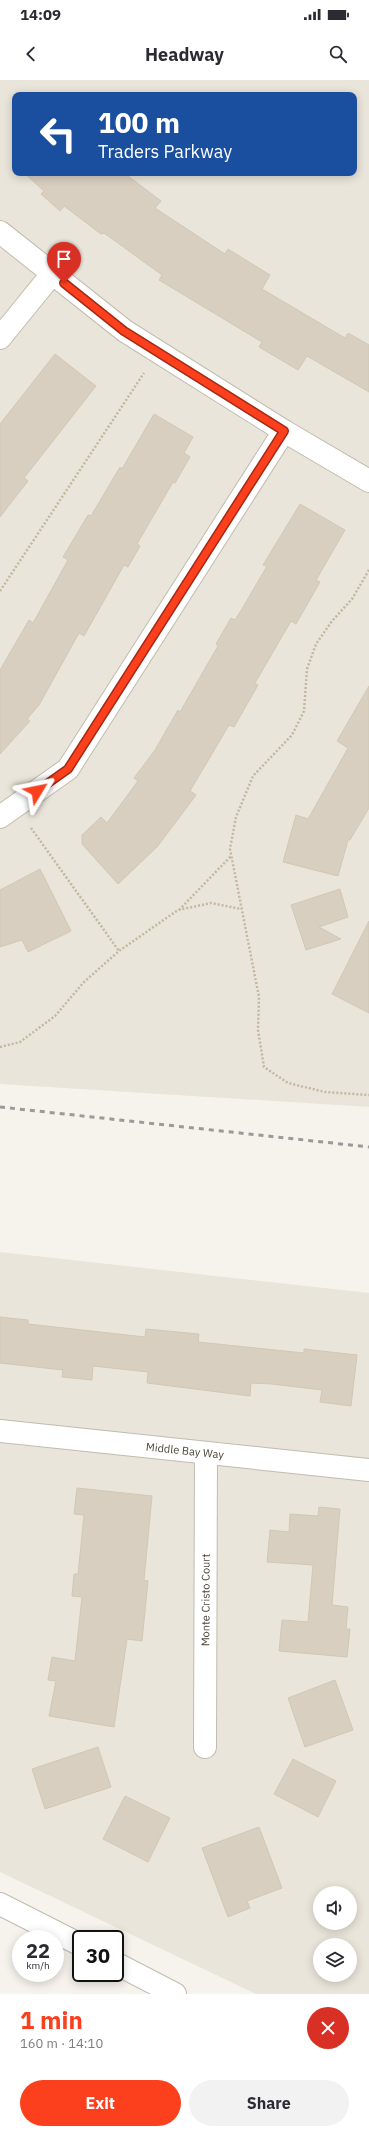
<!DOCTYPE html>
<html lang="en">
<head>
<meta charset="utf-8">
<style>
  body { margin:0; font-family:"IBM Plex Sans",sans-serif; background:#f2f2f3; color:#2b2b33; height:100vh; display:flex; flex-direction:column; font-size:15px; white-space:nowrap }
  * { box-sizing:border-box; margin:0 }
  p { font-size:13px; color:#7c7c81 }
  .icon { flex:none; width:22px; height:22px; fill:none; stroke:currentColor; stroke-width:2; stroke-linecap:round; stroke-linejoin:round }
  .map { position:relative; height:1914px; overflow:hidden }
  .side { display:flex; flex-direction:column; background:#fff; flex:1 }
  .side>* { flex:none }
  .banner { position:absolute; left:12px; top:12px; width:345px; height:84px; border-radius:8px; box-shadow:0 2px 10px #0003; background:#1a4fa0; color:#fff; overflow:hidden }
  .buttons { position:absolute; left:313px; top:1806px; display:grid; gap:8px }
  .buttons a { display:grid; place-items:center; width:44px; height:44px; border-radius:50%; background:#fff; box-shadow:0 2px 10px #0003; font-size:20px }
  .speed { position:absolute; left:12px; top:1850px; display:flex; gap:8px; font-size:20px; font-weight:700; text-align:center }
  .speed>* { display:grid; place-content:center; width:52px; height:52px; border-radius:50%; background:#fff; box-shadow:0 2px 10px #0003; line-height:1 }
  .speed small { font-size:10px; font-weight:400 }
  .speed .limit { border:2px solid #111; border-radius:6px; background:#fff; color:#111 }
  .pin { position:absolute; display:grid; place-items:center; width:34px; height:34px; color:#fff; margin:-41px -17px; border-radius:50% 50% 50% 0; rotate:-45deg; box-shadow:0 0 4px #0007 }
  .pin .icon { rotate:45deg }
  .me { position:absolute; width:44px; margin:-22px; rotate:55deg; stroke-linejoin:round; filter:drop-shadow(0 0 3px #0008) }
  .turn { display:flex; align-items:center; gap:14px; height:84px; padding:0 20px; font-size:18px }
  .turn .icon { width:52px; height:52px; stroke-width:2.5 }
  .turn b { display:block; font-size:28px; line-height:34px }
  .round { display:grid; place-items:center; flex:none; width:42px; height:42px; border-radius:21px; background:#f2f2f3 }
  .head { display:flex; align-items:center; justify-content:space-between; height:68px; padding:0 20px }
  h1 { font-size:24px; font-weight:700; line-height:30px; color:#fc3f1d }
  .button { display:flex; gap:8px; margin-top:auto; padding:8px 20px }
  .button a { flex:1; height:46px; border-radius:24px; background:#fc3f1d; color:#fff; font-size:16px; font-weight:700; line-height:46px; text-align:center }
  .button a+a { background:#f2f2f3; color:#2b2b33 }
  .status { display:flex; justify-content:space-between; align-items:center; height:28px; padding:0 20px; background:#fff; direction:ltr }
  .status svg { height:11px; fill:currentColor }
  header { display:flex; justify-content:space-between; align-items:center; height:52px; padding:0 20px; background:#fff; font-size:18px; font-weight:700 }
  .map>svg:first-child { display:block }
  .residential { fill:#eae5da; fill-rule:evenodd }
  .building { fill:#d8cfc1; stroke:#d3c7b4 }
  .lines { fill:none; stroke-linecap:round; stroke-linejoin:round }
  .minor-casing { stroke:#c2bbae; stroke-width:24 }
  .path { stroke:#c4b79f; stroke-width:2.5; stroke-dasharray:2 2; stroke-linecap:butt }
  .minor { stroke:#fff; stroke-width:22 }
  .rail { stroke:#9a9a9a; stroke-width:3; stroke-dasharray:5 5; stroke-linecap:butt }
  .route-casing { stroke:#a42913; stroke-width:10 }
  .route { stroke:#fc3f1d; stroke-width:7 }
  .labels { text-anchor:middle; stroke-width:3; stroke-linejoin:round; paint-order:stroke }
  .street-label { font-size:11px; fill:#4b4439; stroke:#fff }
</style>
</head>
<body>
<div class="status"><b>14:09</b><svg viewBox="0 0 49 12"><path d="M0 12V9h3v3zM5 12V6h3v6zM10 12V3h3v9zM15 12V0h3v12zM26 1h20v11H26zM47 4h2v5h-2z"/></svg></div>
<header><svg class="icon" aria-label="back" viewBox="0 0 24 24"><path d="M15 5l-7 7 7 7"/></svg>Headway<svg class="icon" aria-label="search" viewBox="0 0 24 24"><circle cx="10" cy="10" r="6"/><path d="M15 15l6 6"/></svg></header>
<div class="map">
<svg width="369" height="1914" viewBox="0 0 369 1914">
  <rect width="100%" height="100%" fill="#f6f3ec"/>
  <!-- residential -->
  <path class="residential" d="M0,0h369v1027l-369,-23zM15,15h339v78h-339z
    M0,1172l369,41v701h-113l-256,-122zM320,1813h30v30h-30zM320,1865h30v30h-30z"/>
  <!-- building -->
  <path class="building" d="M24,93h100l37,28 -6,7 70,46 3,-5 42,26 -8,14 83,49 3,-5 21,12v47l-62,-36 -9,14 -39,-23 3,-5 -103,-62 3,-5 -58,-42 -3,1 -37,-28 -4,5 -19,-17 3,-3z
    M55,274l41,32 -72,92 4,3 -28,36v-93z
    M154,334l39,23 -9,16 6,4 -15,26 -2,-1 -36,62 3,2 -12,21 -4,-2 -40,71 -5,-3 -40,72 -12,14 3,2 -30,33v-84l29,-50 4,3 35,-63 -5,-3 25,-42 3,1 29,-49 2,2z
    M300,424l45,26 -29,50 4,2 -24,42 -5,-3 -36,62 3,2 -24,42 -5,-2 -39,66 6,4 -39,52 -39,37 -36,-40v-9l19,-18 6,6 31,-42 -4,-3 21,-28 23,-40 2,2 38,-66 -2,-2 15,-26 4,2 7,-11 25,-43 -4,-1z
    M369,606v122l-19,32h-2l-10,36 -55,-14 13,-47 12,4 40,-71 -11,-7z
    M40,789l31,62 -43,21 -6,-12 -22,7v-57z
    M340,809l8,28 -29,10 22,12 -35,11 -15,-45z
    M369,841v92l-37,-19z
    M0,1237l28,3v4l117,13 1,-8 53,5 -1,8 106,11v-4l53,6 -6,51 -31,-4 2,-12 -50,-6 -21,-1 -1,13 -103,-13 1,-11 -55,-6 -1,14 -30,-3 1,-7 -63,-7z
    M77,1408l75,8 -8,84 4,1 -6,60 -15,-2 -13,88 -65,-11 7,-35 -8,-1 4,-23 23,4 7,-64 -10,-1 2,-22h4l6,-59 -10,-1z
    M319,1427l21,2 -8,96 16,2 -2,22h4l-3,28 -68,-6 3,-31 26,2 5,-57 -46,-3 3,-32 19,2 1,-18 28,2z
    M335,1600l18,50 -48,17 -17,-49z
    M98,1667l13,40 -66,22 -13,-40z
    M293,1679l43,22 -18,36 -44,-23z
    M125,1716l45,22 -22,44 -45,-23z
    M259,1747l23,61 -35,13 3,7 -22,9 -26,-69z"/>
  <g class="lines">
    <defs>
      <g id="minor">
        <path d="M0,152l125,99 159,100 85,50"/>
        <path d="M0,258l52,-64"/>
        <path d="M0,737l68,-48 216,-338"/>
        <path id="s1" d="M0,1351l369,39"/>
        <path id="s2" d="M205,1667l1,-294"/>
        <path d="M0,1824l81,41"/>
        <path d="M115,1883l60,31"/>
      </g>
    </defs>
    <!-- minor casing -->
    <use href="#minor" class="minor-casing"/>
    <!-- path -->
    <path class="path" d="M369,490l-17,29 -20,22 -16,23 -9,25 -3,42 -12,24 -39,41 -17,41 -6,32 29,148 -1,33 6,37 24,16 37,9 44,3
      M0,511l144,-218
      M31,748l88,123
      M179,830l52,-54
      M0,967l20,-5 35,-26 29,-34 35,-31 59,-41 33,-7 30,6"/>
    <!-- minor -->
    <use href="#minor" class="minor"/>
    <!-- rail -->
    <path class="rail" d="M0,1027l369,40"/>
  </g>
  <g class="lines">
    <defs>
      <path id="route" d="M37,711l31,-22 216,-338 -160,-100 -60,-48"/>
    </defs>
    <!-- route casing -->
    <use href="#route" class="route-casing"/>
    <!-- route -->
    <use href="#route" class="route"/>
  </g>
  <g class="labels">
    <!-- street labels -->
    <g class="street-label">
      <text dy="4" stroke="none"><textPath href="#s1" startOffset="186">Middle Bay Way</textPath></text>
      <text dy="4" stroke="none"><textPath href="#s2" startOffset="147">Monte Cristo Court</textPath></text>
    </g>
  </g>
</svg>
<div class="buttons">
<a><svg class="icon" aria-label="sound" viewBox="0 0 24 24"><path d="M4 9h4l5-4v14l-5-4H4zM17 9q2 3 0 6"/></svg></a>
<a><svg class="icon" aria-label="layers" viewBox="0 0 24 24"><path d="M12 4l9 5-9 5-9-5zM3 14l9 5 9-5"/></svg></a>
</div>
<div class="speed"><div>22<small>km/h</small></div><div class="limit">30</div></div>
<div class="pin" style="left:64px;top:203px;background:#d93025"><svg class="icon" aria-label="arrive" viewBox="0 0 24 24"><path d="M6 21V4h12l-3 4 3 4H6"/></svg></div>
<svg class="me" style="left:37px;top:711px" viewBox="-20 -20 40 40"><path d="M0-17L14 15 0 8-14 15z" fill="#fc3f1d" stroke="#fff" stroke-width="4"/></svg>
<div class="banner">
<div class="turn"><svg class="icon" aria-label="left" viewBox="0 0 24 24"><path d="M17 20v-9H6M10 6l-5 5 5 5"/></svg><div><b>100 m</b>Traders Parkway</div></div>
</div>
</div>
<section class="side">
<div class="head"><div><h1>1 min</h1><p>160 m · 14:10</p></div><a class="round" style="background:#d93025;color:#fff"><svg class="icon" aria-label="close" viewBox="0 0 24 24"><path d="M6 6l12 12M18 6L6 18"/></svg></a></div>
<div class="button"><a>Exit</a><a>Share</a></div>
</section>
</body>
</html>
